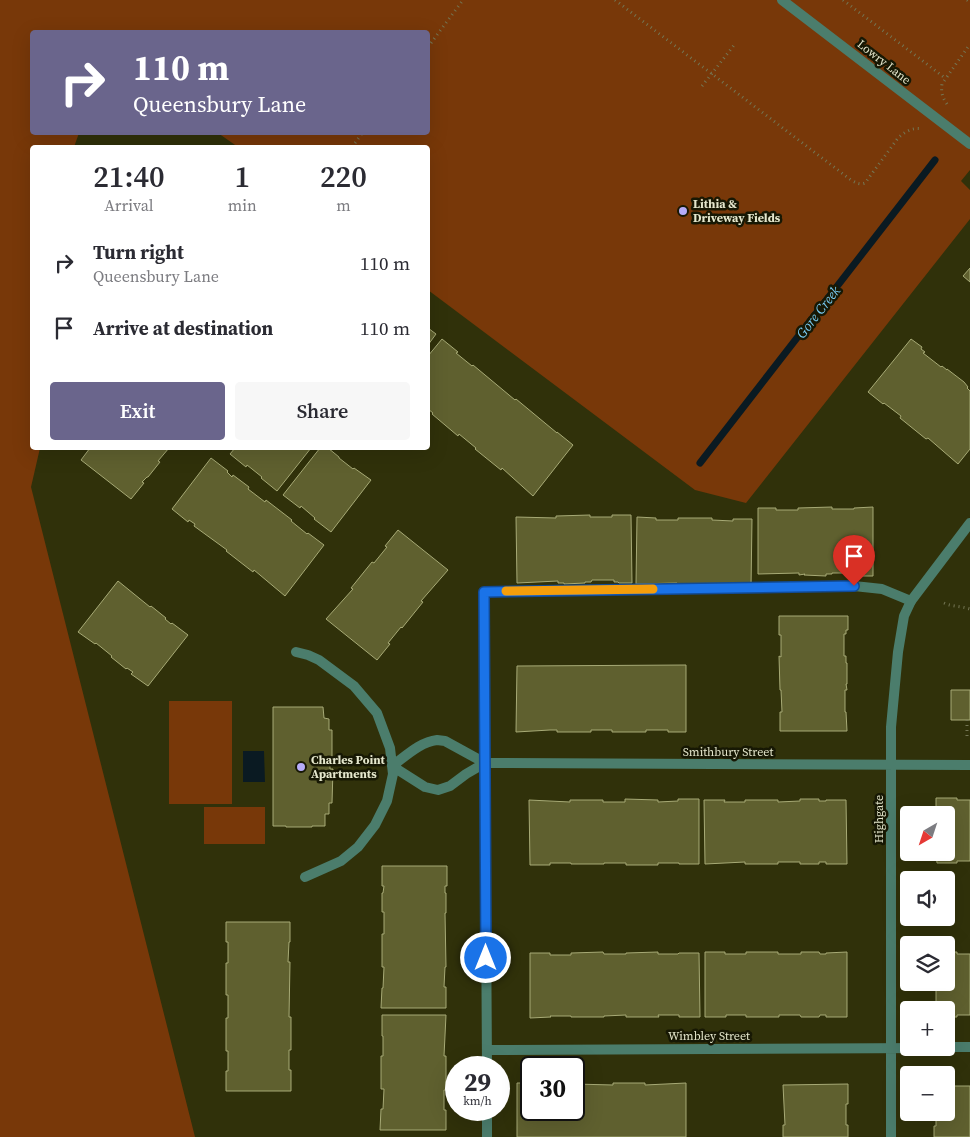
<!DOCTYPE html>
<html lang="en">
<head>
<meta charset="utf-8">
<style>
  body { margin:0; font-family:"Source Serif 4",serif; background:#f7f7f7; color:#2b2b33; height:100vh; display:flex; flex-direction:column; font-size:19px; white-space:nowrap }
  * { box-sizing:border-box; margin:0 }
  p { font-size:16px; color:#7c7c81 }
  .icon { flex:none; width:28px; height:28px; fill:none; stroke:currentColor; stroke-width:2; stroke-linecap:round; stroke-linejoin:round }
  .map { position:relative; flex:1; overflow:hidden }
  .details { position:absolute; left:30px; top:145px; width:400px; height:305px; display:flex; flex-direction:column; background:#fff; border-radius:5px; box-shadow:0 5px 20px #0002 }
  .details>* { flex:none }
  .guide { position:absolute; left:30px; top:30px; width:400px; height:105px; border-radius:5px; box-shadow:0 5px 20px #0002; background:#6a658c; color:#fff; overflow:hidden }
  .needle { width:32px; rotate:219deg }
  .buttons { position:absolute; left:900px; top:806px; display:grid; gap:10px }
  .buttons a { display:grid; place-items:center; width:55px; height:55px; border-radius:5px; background:#fff; box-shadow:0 5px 20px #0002; font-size:25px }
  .speed { position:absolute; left:445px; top:1056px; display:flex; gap:10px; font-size:25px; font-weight:700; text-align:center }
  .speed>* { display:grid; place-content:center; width:65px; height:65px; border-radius:50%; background:#fff; box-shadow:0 5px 20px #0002; line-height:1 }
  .speed small { font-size:12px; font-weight:400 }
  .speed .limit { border:2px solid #111; border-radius:8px; background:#fff; color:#111 }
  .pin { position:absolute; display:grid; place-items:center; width:42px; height:42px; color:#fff; margin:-51px -21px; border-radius:50% 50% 50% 0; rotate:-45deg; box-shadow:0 0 5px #0007 }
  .pin .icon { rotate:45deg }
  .me { position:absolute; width:55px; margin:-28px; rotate:0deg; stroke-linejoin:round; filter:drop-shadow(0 0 4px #0008) }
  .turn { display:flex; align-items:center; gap:18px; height:105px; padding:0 20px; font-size:22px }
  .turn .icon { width:65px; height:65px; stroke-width:2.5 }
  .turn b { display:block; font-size:35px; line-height:42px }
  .eta { display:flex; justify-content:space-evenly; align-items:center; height:85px; text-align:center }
  .eta b { font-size:30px; font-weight:600; line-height:35px }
  .primary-button { display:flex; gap:10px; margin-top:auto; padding:10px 20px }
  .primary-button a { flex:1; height:58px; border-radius:5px; background:#6a658c; color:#fff; font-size:20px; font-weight:600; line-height:58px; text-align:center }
  .primary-button a+a { background:#f7f7f7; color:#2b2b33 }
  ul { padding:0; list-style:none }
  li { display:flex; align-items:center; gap:15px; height:65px; padding:0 20px }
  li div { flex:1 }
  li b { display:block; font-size:19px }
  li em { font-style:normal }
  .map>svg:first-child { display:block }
  .green { fill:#783809 }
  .water { fill:#0a1a22 }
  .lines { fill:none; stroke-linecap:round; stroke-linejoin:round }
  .stream { stroke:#0a1a22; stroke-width:7 }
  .building { fill:#5f602f; stroke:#a7aa76 }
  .path { stroke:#747654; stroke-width:3; stroke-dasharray:1 4; stroke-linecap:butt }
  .service { stroke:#4b7d6c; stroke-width:10 }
  .minor { stroke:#4b7d6c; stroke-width:10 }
  .route-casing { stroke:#114b97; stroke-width:12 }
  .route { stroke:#1a73e8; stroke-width:9 }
  .slow { stroke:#f59e0b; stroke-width:9 }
  .poi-dot { fill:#b6acf8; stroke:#171804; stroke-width:2 }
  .labels { text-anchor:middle; stroke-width:5; stroke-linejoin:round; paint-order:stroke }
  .street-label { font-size:12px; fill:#e5e7cd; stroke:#171804 }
  .poi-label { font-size:12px; font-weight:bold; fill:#e5e7cd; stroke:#171804; text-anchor:start }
  .water-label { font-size:14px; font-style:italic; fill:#79cdf5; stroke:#171804 }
</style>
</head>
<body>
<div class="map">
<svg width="970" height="1137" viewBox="0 0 970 1137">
  <rect width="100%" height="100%" fill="#30310a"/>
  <!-- green -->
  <path class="green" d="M0,0h970v170l-9,11 9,9v29l-224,284 -51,-13 -267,-200v-142l-190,-1 -20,-14 210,-1v-100h-396v100l47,1 -5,14 -42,1v300h8l-9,39 164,650h-195z
    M169,701h63v103h-63z
    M265,807v37h-61v-37z"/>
  <!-- water -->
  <path class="water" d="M243,751h21l1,31h-22z"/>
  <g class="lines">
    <!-- stream -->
    <path class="stream" d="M700,463l235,-303"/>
  </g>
  <!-- building -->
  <path class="building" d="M970,268v14l-7,-6z
    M428,328l8,6 -8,11z
    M442,339l16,13 -2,1 16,13 1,-1 42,35 1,-1 41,34v-1l16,13 -40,51 -31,-28 -1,2 -26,-21 1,-1 -17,-14 -1,2 -26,-22 1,-1 -5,-4v-53z
    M911,339l11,8 -1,2 4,3 -2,1 18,14 1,-1 5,4v-1l17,13 4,5 -1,1 3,3v58l-12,15 -30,-26 -2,1 -26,-21 1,-2 -17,-13 -1,1 -15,-12z
    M90,448h79l-11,13 2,1 -12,15h-1l-5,5 2,1 -13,16 -50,-39z
    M235,448h76l-34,43 -16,-13 1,-1 -15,-12 -1,2 -16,-13z
    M320,448h8l11,9v1l14,11 1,-1 17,12 -40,52 -17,-13 1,-1 -14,-12 -1,2 -17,-13z
    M211,458l17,13 -1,1 5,5 1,-2 16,12 -1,2 17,13 1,-2 26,20 -1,1 16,13 1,-1 16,12 -39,51 -31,-26 -1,2 -27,-21 1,-1 -33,-24 1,-2 -6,-4 -1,2 -16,-13z
    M832,507v2h22v-1l19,-1v69h-14v-2h-5v-1h-22v1h-6v2l-22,-1 1,-1 -6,1v-2l-41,1v-66h18v2h22v-2z
    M590,515v2h22v-2h19l1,68h-13l-1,-1h-4v-2h-22l-1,2h-6v1l-21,1v-1h-6v-2l-41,2 -1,-66 40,1v-2z
    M637,517l19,1v2h22v-2h34v2l21,1v-2h19l-1,68 -74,-2v-2l-41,1z
    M398,530l50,40 -27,31 2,1 -21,26 -1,-1 -13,16 2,1 -13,16 -51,-41 27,-30 -2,-1 21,-26 2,1 13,-16 -2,-1z
    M118,581l32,26 1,-1 15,12 -1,1 6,5 1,-1 16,12 -40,51 -17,-12 2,-2 -6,-4 -1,1 -15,-12 1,-1 -16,-13 -1,1 -17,-12z
    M779,616h69v14h-2v4h-2v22h2v7h1v21h-1l1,6h-2v22h1l1,19h-67v-19h2l-1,-22h-1l-1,-34 2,1v-22h-2z
    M686,665v67h-18v-2h-22v2h-34v-2h-21v2h-34v-2h-7l-34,2 1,-66z
    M951,690h19v30h-19z
    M273,707h50l1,11 5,1v11h3v34h-2v5h3l-1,34h-3v11h-4v12h-13v1h-26v-1h-13z
    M936,798h21v2h13v61h-13v2h-20l-1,-11h10v-37h-10z
    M625,799l33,1v2l20,-1v-2h21v65h-20v-1h-21v2h-32v-2h-22v1h-33v-1h-21v2h-20l-1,-65 41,2v-2h33v2h22z
    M800,799h19v2h7v-1h20l1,64h-21v-2h-7v2h-19v-2h-22v2h-33v-2l-40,2 -1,-64h21l-1,2h21v-2h33v2l22,-1z
    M382,866h65v20h-2v7h1v20h-1l1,54h-1l-1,20h2v21h-65l1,-20h1l1,-21h-2v-33h2v-22h-2v-19h1l1,-7h-2z
    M226,922h64v20h-1l-1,20h2l-1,55h2v33h-2v20h2v21h-65v-20h2v-20h-2v-33h2v-23h-2v-32h2v-21h-2z
    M603,952l1,2h22v-1l32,-1v2h20l1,-1h20l1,64h-21v-2h-21l1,2h-33v-2l-22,1v1h-33v-1h-21l1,1 -21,1v-65h20v2h21v-2z
    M705,952h20v2h21v-2h32v2h23v-2h18l1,2h6v-1l21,-1v65h-21v-2h-6l-1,2h-18l-1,-2h-21v2h-33v-2h-20v2h-21z
    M946,952h11v2h13v61h-13v2h-11v-7h-10v-28h10z
    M382,1015h64l-2,41h2v34h-2v20h2v20h-66l1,-21h2l1,-20h-3v-33h2v-20h-1z
    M517,1083h14v27h43v-26l39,1v-2h32v2l41,-2v54h-169z
    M848,1084v20h-2v21h2v12h-65v-12h2l-2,-40z
    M946,1086h24v51h-36v-11h2v-14h10z"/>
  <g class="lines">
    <!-- path -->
    <path class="path" d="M615,0l236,180c5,3 9,5 14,3l33,-45c7,-6 14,-11 24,-9
      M843,0l102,78
      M967,0l3,2
      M428,47l35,-47
      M702,86l33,-42
      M947,104c-5,-7 -6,-12 -5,-20l28,-40
      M355,143l8,-11
      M944,603c9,4 17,3 26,6
      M967,720v16"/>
    <!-- service -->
    <path class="service" d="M484,592l370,-6 28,3 29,12
      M296,652l12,3 11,5 35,26 23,27 13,35 3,26 -6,27 -12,24 -17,22 -17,14 -36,16
      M437,740l8,1 40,22 -19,11 -16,12 -12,4 -13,-3 -33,-21c14,-10 28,-24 45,-26z"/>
    <!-- minor -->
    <path class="minor" d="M782,0l188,144
      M484,592l3,476
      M485,763l485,2
      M946,1047h24
      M487,1050l445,-2
      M487,1110v27
      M891,1137v-410l7,-75 6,-36 7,-15 59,-78"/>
  </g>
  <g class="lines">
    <defs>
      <path id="route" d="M486,958l-2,-366 370,-6"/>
    </defs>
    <!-- route casing -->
    <use href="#route" class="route-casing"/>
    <!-- route -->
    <use href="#route" class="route"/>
    <!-- slow -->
    <path class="slow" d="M506,591l147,-2"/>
  </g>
  <!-- markers -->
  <g class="poi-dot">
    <circle cx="683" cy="211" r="5"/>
    <circle cx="301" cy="767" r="5"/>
  </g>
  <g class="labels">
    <!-- street labels -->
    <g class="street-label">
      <text transform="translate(884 62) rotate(38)" y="4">Lowry Lane</text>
      <text x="728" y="756">Smithbury Street</text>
      <text transform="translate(879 819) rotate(-90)" y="4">Highgate</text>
      <text x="709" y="1040">Wimbley Street</text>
    </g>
    <!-- poi labels -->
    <g class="poi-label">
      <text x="693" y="208">Lithia &amp;<tspan x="693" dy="14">Driveway Fields</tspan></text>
      <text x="311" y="764">Charles Point<tspan x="311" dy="14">Apartments</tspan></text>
    </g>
    <!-- water labels -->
    <g class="water-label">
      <text transform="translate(818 312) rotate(-52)" y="5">Gore Creek</text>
    </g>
  </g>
</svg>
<div class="buttons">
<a><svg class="needle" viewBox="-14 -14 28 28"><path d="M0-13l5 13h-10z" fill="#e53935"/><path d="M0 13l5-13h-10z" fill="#7c7c81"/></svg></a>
<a><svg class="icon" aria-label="sound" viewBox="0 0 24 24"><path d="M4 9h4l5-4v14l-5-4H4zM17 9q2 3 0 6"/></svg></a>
<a><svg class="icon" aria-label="layers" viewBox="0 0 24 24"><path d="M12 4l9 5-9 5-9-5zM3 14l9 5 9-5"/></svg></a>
<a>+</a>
<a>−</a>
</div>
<div class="speed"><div>29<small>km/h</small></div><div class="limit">30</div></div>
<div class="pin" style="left:854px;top:586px;background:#d93025"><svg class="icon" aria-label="arrive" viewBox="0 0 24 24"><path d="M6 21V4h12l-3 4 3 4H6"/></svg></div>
<svg class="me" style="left:486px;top:958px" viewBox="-20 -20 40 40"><circle r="17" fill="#1a73e8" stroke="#fff" stroke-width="3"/><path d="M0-11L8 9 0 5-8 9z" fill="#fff"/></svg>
<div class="guide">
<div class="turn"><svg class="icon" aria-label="right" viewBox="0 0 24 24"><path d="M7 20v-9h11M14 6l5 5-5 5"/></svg><div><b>110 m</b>Queensbury Lane</div></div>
</div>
<section class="details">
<div class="eta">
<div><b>21:40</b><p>Arrival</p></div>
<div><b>1</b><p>min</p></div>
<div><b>220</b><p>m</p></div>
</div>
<ul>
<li><svg class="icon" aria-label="right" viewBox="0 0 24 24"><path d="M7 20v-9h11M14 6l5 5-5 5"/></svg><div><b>Turn right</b><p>Queensbury Lane</p></div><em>110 m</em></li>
<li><svg class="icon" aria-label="arrive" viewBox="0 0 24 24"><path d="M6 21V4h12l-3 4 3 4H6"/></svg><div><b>Arrive at destination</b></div><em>110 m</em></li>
</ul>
<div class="primary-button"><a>Exit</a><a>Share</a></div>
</section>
</div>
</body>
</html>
